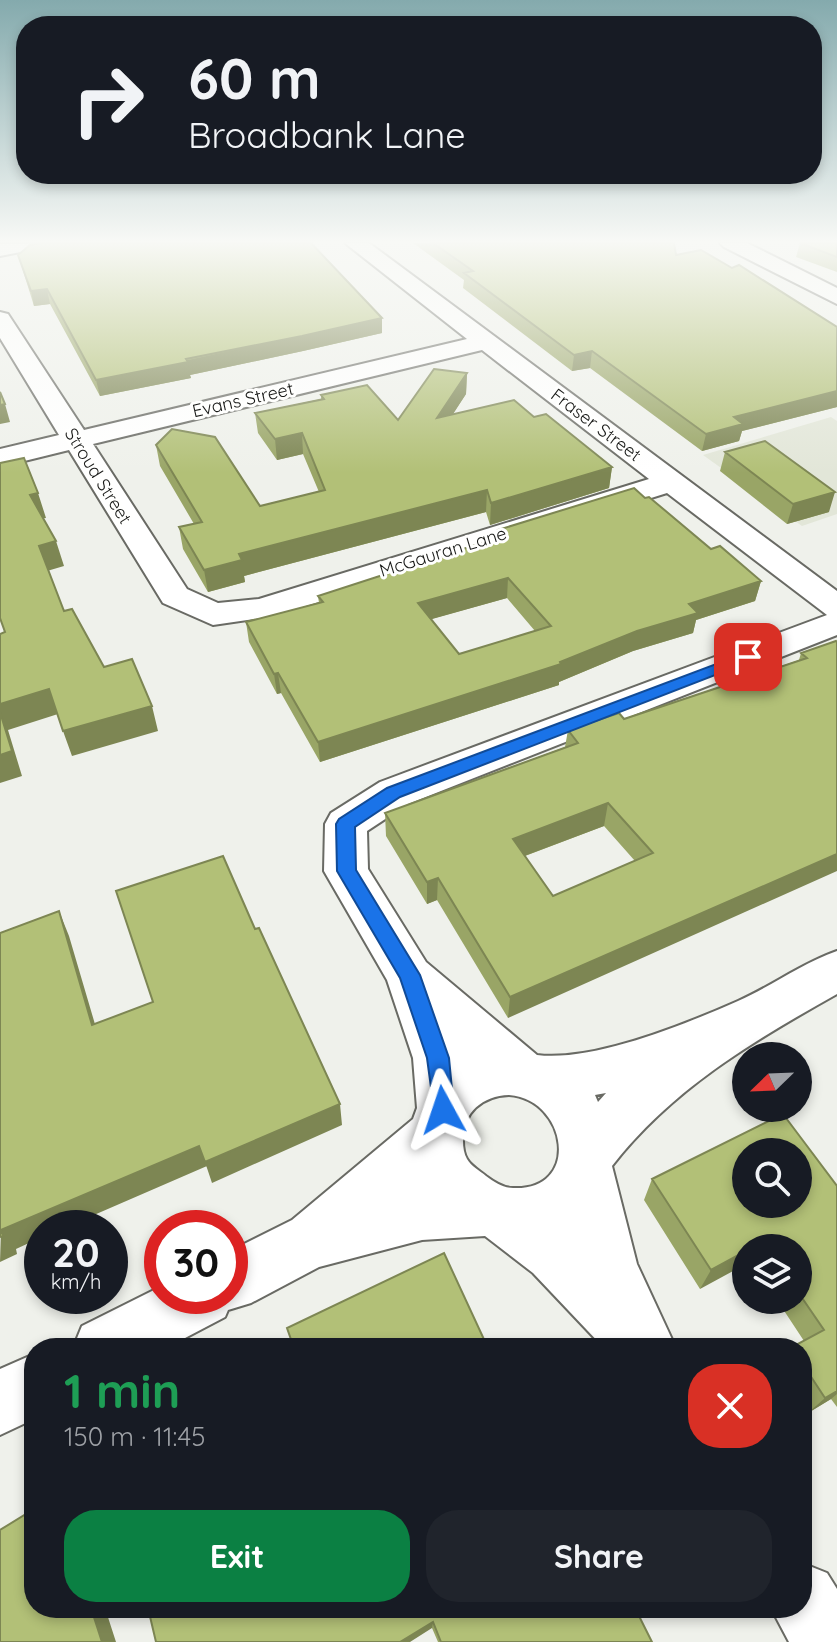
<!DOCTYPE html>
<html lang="en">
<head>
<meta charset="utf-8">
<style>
  body { margin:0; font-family:Quicksand,sans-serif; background:#20242c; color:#f1f3f6; height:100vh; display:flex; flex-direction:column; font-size:30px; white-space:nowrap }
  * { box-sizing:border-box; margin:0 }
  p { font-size:26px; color:#9ea1a6 }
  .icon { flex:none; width:44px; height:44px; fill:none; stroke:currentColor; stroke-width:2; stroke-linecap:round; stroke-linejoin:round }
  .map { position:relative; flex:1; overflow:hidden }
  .sheet { position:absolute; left:24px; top:1338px; width:788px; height:280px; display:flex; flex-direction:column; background:#171b24; border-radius:32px; box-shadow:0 4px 12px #0003 }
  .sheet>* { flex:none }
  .banner { position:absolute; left:16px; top:16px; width:806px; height:168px; border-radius:32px; box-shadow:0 4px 12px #0003; background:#171b24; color:#f1f3f6; overflow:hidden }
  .needle { width:52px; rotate:247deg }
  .tools { position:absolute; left:732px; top:1042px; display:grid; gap:16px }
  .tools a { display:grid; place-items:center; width:80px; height:80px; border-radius:50%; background:#171b24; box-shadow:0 4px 12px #0003; font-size:40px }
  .speed { position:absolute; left:24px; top:1210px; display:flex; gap:16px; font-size:40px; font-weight:700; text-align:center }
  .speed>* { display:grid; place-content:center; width:104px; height:104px; border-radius:50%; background:#171b24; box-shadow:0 4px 12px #0003; line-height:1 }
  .speed small { font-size:20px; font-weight:400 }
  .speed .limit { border:12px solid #d22; background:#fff; color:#111 }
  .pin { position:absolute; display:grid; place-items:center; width:68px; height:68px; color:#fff; margin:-34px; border-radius:16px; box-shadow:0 4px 12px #0006 }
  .me { position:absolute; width:88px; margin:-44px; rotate:355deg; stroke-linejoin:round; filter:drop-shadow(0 0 6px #0008) }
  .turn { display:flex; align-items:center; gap:28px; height:168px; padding:0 40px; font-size:36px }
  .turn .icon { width:104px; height:104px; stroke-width:2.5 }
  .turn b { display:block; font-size:56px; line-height:68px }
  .round { display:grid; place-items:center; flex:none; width:84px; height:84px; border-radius:32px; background:#20242c }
  .summary { display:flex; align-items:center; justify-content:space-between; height:136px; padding:0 40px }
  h1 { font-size:48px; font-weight:700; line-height:60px; color:#1e9e55 }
  .button { display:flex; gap:16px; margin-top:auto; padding:16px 40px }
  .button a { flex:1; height:92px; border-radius:32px; background:#0b8043; color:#fff; font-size:32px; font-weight:700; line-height:92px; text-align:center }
  .button a+a { background:#20242c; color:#f1f3f6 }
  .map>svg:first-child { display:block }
  .built { fill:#e2e6d8 }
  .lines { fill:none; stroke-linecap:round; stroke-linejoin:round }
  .minor-casing { stroke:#696a64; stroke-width:4 }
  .minor { fill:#fff; fill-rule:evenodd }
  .wall { fill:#99a566; fill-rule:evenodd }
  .shaded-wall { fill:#7d8653 }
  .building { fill:#b2c077; stroke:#7d8653; stroke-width:2; fill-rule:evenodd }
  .route { fill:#1a73e8; stroke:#114b97; stroke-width:2 }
  .labels { text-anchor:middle; stroke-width:6; stroke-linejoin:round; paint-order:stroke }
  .far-street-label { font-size:18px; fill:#171816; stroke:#fffffe }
</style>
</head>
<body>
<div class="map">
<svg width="837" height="1642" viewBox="0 0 837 1642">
  <rect width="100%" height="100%" fill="#eff1eb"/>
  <!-- built -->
  <path class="built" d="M831,417l6,4v93l-35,12 -99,-71z"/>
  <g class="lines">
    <defs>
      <path id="minor" d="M50,243l-4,4 -46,9v-12z
        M345,243h24l468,348v44l-429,169 -41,27 1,38 58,93 111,93c56,7 149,-31 201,-54 34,-15 64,-38 99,-50v43c-84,47 -165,95 -225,172l25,98 39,84h-72l-71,-75 -48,-37 -63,4 -103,27 -68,36 -23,7 -3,7 -59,31h-93l9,-22 80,-40v10h68v-45l62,-31 121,-101 4,-11 -4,-50 -26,-78 -63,-109 1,-47 6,-11 49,-31 447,-167 -160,-122 -393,123 -61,9 -50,-22 -94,-153 -69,17v-18l59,-14 -59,-97v-26l8,2 76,116 383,-91zM482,350l167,129 -390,120 -41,4 -31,-14 -94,-145zM606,1093l-8,9 -3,-7zM509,1095c58,4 73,96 4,93 -10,0 -19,-6 -27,-12 -6,-5 -15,-10 -19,-17 -3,-5 -4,-12 -4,-18 -1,-28 19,-45 46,-46z
        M720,243h27l90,45v16l-113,-57z
        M34,1354v65l-34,16v-66z
        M802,1563l25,10 10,16v53h-48l-18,-34h31z"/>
    </defs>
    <!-- minor casing -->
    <use href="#minor" class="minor-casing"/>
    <!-- minor -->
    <use href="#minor" class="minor"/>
  </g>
  <!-- wall -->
  <path class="wall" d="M413,243h261l2,12 161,72v80l-95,24 -3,10 -37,10 -112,-83 -18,3 -109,-83 1,-8z
    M800,243h37v29l-41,-15z
    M18,255l364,78 -79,18 -113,24 1,3 -91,18 -50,-92 -16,2z
    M467,373l-1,21 -14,21 82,2 78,50 -3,21 -119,37 -4,-13 -242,64 1,6 -37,10 -25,-43 -4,-22 15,-3 -34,-58 -4,-21 104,61 59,-14 -16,-38 -26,6 -19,-27 -3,-20 66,-14v-4l77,25z
    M725,452l104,60 -42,12 -67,-53z
    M645,498l66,51 50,32 -6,20 -59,19 -3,13 -60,18 -74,31v3l-239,77 -39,-69 -4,1 -28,-52 -3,-20 73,-19 -1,-7 180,-58v-8zM507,598l28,33 -76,23 -28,-35z
    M837,642l-329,376 -71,-118 -10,4 -41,-68 -1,-23 180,-66 3,-17 56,-11 175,-59 2,-7zM604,826l31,35 -82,35 -28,-40z
    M652,1179l185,7v221l-6,-8 -23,14 -6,-10v-55h-11l13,-7 -27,-41h21v-52h-52l-46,41 -56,-89z
    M148,1608h487l17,34h-214l-6,-14z"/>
  <!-- shaded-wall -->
  <path class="shaded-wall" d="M47,289l3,15 -16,2 -3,-15z
    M382,318v15l-79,18 -113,24 1,3 -91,18 -4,-16z
    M592,351l-2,17 -18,3 2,-16z
    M467,373l-1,21 -29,45v-21z
    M837,391v16l-95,24 -3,10 -37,10 4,-17 28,-17z
    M5,404l5,18 -10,2v-19z
    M302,433l1,21 -26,6 -2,-21z
    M612,467l-3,21 -119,37 1,-22z
    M487,490l-1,22 -242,64 1,6 -37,10 -4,-22 35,-16z
    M835,492l-6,20 -42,12 6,-20z
    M38,493l8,25 -9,1 -7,-24z
    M56,541l8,25 -17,5 -8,-25z
    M508,578l-1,20 -89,25v-20z
    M761,581l-6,20 -59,19 -3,13 -60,18 -74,31v3l-239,77 -2,-20 242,-80 129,-58z
    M278,673l3,20 -4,1 -3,-20z
    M49,689l9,25 -50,16 14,46 -22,7v-79z
    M152,706l6,25 -86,25 -9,-25z
    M608,803l-4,23 -93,35 2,-22z
    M837,854v17l-329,147 2,-21z
    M438,878l-1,22 -10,4v-22z
    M59,911l10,25 33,112 -10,-23z
    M340,1104l2,21 -130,58 -7,-21z
    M199,1146l8,20 -143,62h-22v9l-26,12 1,5 -17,8 1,-32z
    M746,1251v13l-46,25 11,-19z
    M837,1391v3l-6,5 -23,14 17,-15z
    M91,1608h14l11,34h-14z
    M433,1622l-1,6 -22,14h-10z"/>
  <!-- building -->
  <path class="building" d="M41,243h270l71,75 -80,18 -116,23 2,3 -92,18 -49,-91 -16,2 -13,-36 12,-10z
    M433,243h241l2,12 25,-5 31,18 7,-3 98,62v64l-103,26 9,7 -37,10 -114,-83 -18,4 -110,-82 9,-2z
    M800,243h37v14z
    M434,369l33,4 -30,45 77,-18 20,17 12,-3 66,53 -121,36 -4,-13 -248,64 3,6 -38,10 -25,-43 23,-5 -46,-77 16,-16 43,8 45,69 65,-16 -23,-57 -27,6 -20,-26 69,-14 -3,-4 46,-10 31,35z
    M0,392l5,12 -5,1z
    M765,441l70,51 -42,12 -68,-52z
    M24,458l14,35 -8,2 26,46 -17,5 25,65 8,-2 32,58 28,-8 20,47 -89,25 -14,-42 -49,15v-70l5,-2 -5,-14v-155z
    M634,488l11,10 4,-1 62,52 9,-3 41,35 -72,23 9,9 -61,18 -77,31 1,2 -243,78 -40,-69 -4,1 -28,-52 77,-20 -5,-6 182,-59 -2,-7zM508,578l43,48 -92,28 -41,-51z
    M836,641l1,1v212l-327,143 -72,-119 -11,4 -42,-69 193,-70 -10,-13 51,-17 5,6 183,-61 -6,-5zM608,803l45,50 -100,43 -40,-57z
    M0,712l12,39 -12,4z
    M223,856l32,73 4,-1 81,176 -135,58 -6,-16 -198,84 2,6 -3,1v-304l59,-22 33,114 61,-23 -37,-111z
    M783,1114l54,72v205l-12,7 -23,-35v-15l-10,-1 32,-17 -26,-38v-44h-29l-5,-7 -12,7h-6v3l-35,19 -59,-91zM746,1152h52v52h-52z
    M444,1253l44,95h-194l-7,-20z
    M34,1509v99h57l11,34h-102v-112z
    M148,1608h487l17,34h-211l-8,-20 -33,20h-244z"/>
  <!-- sky -->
  <linearGradient id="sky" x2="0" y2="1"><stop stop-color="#84aaad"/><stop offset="0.51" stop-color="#f8f9f6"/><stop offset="1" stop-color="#f8f9f6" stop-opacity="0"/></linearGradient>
  <rect width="837" height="473" fill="url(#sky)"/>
  <!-- route -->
  <path class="route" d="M748,652l8,5 -2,3 -354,137 -45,30 1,43 64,105 29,83 5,52 -3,7 -8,3 -8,-3 -8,-59 -27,-80 -63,-107 -1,-47 3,-5 48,-31z"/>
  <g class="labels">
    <!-- far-street labels -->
    <g class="far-street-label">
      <text transform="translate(243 400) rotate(-13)" y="6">Evans Street</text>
      <text transform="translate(596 425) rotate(37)" y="6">Fraser Street</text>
      <text transform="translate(98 476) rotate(58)" y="6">Stroud Street</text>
      <text transform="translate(443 552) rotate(-17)" y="6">McGauran Lane</text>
    </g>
  </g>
</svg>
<div class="tools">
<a><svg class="needle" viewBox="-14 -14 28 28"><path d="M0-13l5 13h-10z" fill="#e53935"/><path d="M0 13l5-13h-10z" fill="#9ea1a6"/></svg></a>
<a><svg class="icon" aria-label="search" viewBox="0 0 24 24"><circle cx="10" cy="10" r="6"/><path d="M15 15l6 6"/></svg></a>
<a><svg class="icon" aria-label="layers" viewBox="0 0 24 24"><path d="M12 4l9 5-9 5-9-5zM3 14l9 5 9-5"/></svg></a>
</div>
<div class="speed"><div>20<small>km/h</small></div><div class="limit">30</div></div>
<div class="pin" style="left:748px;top:657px;background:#d93025"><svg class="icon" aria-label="arrive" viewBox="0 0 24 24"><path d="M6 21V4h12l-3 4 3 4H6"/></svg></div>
<svg class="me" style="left:443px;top:1110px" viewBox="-20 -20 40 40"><path d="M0-17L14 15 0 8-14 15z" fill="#1a73e8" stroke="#fff" stroke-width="4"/></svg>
<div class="banner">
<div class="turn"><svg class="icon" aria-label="right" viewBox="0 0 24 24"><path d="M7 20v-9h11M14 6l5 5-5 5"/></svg><div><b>60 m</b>Broadbank Lane</div></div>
</div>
<section class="sheet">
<div class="summary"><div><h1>1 min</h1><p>150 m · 11:45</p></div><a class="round" style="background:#d93025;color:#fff"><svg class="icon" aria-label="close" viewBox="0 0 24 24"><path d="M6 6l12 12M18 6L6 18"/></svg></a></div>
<div class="button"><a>Exit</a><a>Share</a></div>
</section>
</div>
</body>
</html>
